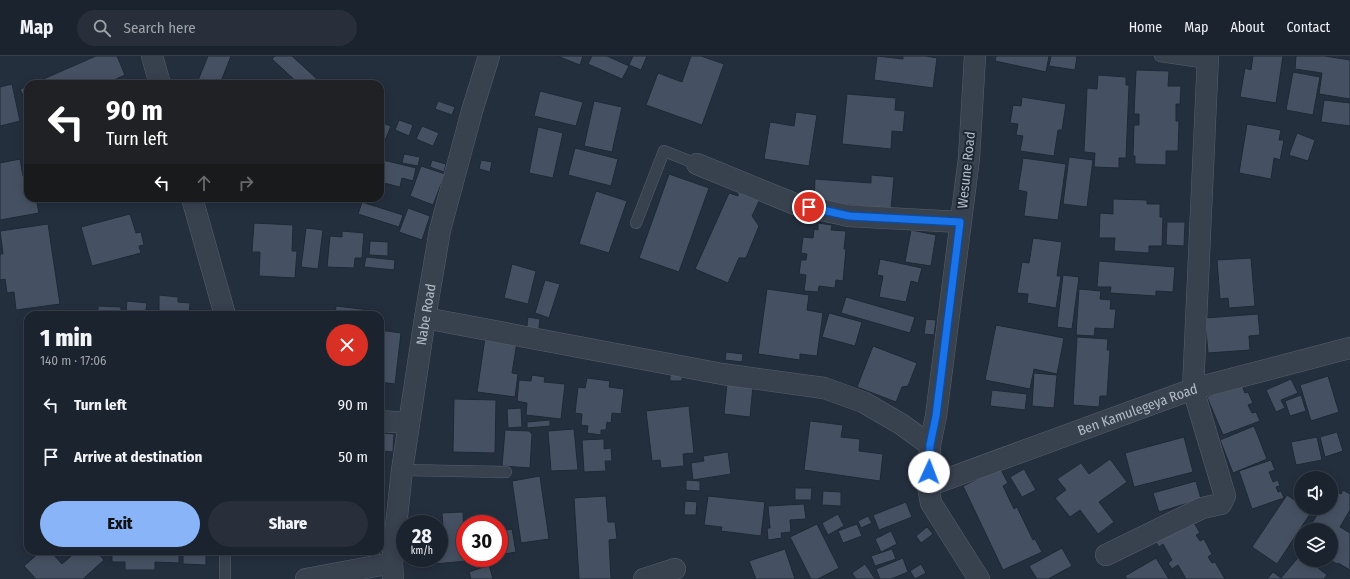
<!DOCTYPE html>
<html lang="en">
<head>
<meta charset="utf-8">
<style>
  body { margin:0; font-family:"Fira Sans Condensed",sans-serif; background:#282f3a; color:#f1f3f6; height:100vh; display:flex; flex-direction:column; font-size:15px; white-space:nowrap }
  * { box-sizing:border-box; margin:0 }
  p { font-size:13px; color:#a0a4aa }
  .icon { flex:none; width:22px; height:22px; fill:none; stroke:currentColor; stroke-width:2; stroke-linecap:round; stroke-linejoin:round }
  .map { position:relative; flex:1; overflow:hidden }
  .panel { position:absolute; left:24px; top:255px; width:360px; height:244px; display:flex; flex-direction:column; background:#1b232e; border-radius:12px; box-shadow:0 2px 10px #0003,0 0 0 1px #39404a }
  .panel>* { flex:none }
  .top-card { position:absolute; left:24px; top:24px; width:360px; height:122px; border-radius:12px; box-shadow:0 2px 10px #0003,0 0 0 1px #39404a; background:#202124; color:#fff; overflow:hidden }
  .controls { position:absolute; left:1294px; top:415px; display:grid; gap:8px }
  .controls a { display:grid; place-items:center; width:44px; height:44px; border-radius:50%; background:#1b232e; box-shadow:0 2px 10px #0003,0 0 0 1px #39404a; font-size:20px }
  .speed { position:absolute; left:396px; top:459px; display:flex; gap:8px; font-size:20px; font-weight:700; text-align:center }
  .speed>* { display:grid; place-content:center; width:52px; height:52px; border-radius:50%; background:#1b232e; box-shadow:0 2px 10px #0003,0 0 0 1px #39404a; line-height:1 }
  .speed small { font-size:10px; font-weight:400 }
  .speed .limit { border:6px solid #d22; background:#fff; color:#111 }
  .pin { position:absolute; display:grid; place-items:center; width:34px; height:34px; color:#fff; margin:-17px; border:2px solid #fff; border-radius:50%; box-shadow:0 1px 4px #0007 }
  .me { position:absolute; width:44px; margin:-22px; rotate:2deg; stroke-linejoin:round; filter:drop-shadow(0 0 3px #0008) }
  .turn { display:flex; align-items:center; gap:14px; height:84px; padding:0 16px; font-size:18px }
  .turn .icon { width:52px; height:52px; stroke-width:2.5 }
  .turn b { display:block; font-size:28px; line-height:34px }
  .lanes { display:flex; align-items:center; height:38px; padding:0 16px; background:#0003; justify-content:center; gap:20px; direction:ltr }
  .lanes .off { opacity:.35 }
  .round { display:grid; place-items:center; flex:none; width:42px; height:42px; border-radius:21px; background:#282f3a }
  .summary { display:flex; align-items:center; justify-content:space-between; height:68px; padding:0 16px }
  h1 { font-size:24px; font-weight:800; line-height:30px }
  .action { display:flex; gap:8px; margin-top:auto; padding:8px 16px }
  .action a { flex:1; height:46px; border-radius:24px; background:#8ab4f8; color:#111; font-size:16px; font-weight:800; line-height:46px; text-align:center }
  .action a+a { background:#282f3a; color:#f1f3f6 }
  ul { padding:0; list-style:none }
  li { display:flex; align-items:center; gap:12px; height:52px; padding:0 16px }
  li div { flex:1 }
  li b { display:block; font-size:15px }
  li em { font-style:normal }
  header { display:flex; align-items:center; gap:24px; box-sizing:border-box; height:56px; padding:0 20px; background:#1b232e; border-bottom:1px solid #39404a }
  header strong { font-size:19px }
  nav { display:flex; gap:22px; margin-inline-start:auto; font-size:14px }
  .search { width:280px; height:36px; background:#282f3a; display:flex; align-items:center; gap:10px; box-sizing:border-box; padding:0 14px; border-radius:22px; color:#a0a4aa; font-size:15px }
  .map>svg:first-child { display:block }
  .building { fill:#455162; stroke:#1f2835 }
  .lines { fill:none; stroke-linecap:round; stroke-linejoin:round }
  .service-casing { stroke:#565f6c; stroke-width:12 }
  .minor-casing { stroke:#565f6c; stroke-width:22 }
  .service { stroke:#38414e; stroke-width:11 }
  .minor { stroke:#38414e; stroke-width:21 }
  .route-casing { stroke:#114b97; stroke-width:10 }
  .route { stroke:#1a73e8; stroke-width:7 }
  .labels { text-anchor:middle; stroke-width:4; stroke-linejoin:round; paint-order:stroke }
  .street-label { font-size:14px; fill:#b4bcc9; stroke:#1d2633 }
</style>
</head>
<body>
<header>
<strong>Map</strong>
<div class="search"><svg class="icon" aria-label="search" viewBox="0 0 24 24"><circle cx="10" cy="10" r="6"/><path d="M15 15l6 6"/></svg>Search here</div>
<nav><a>Home</a><a>Map</a><a>About</a><a>Contact</a></nav>
</header>
<div class="map">
<svg width="1350" height="523" viewBox="0 0 1350 523">
  <rect width="100%" height="100%" fill="#242f3e"/>
  <!-- building -->
  <path class="building" d="M96,0h21l8,19 -20,9h-73z
    M208,0h23l-11,28 -23,-1z
    M275,0h17l26,24 -4,4h-15l-27,-25z
    M557,0h26l-3,9z
    M592,0h15l22,10 -7,13 -34,-15z
    M633,0h14l-6,14 -12,-5z
    M691,0h10l23,8 -22,61 -56,-20 12,-32 24,9z
    M877,0l26,3v-3h23l11,2 -4,30 -59,-8z
    M996,0h53l-3,16 -51,-11z
    M1051,0h26l-2,14 -26,-4z
    M1253,0h30l-7,47 -36,-6 5,-29 6,2z
    M1296,0h29l25,4v39l-31,-5 3,-21 -27,-4z
    M1136,14l33,1 -1,15h13l-1,18h-4v17h3l-1,30h-12v14l-31,-1v-8h-2l1,-31h5v-11h-5z
    M1293,16l27,5 -7,38 -27,-5z
    M1098,19l28,2v8h3l-3,73h-7v10l-25,-1 1,-14 -11,-1 3,-64 10,1z
    M12,28l8,37 -20,5v-39z
    M28,30v21l-8,-18z
    M540,35l43,11 -7,24 -42,-10z
    M847,38l49,4 -1,12 10,1 -2,21 -11,-1 -1,18 -49,-5z
    M1022,41l44,7 -4,26h-4l-4,26 -34,-5 3,-15 -7,-1 2,-11 -8,-1 3,-18 8,1z
    M1324,44l26,3v23l-29,-4z
    M438,45l17,6 -3,8 -17,-6z
    M594,45l28,6 -10,45 -28,-6z
    M796,56l21,3 -8,51 -45,-7 6,-37 24,4z
    M399,64l14,5 -4,11 -14,-6z
    M380,66l11,4 -9,22 -2,-1z
    M1247,68l34,6 -2,10h5l-4,20 -6,-2 -3,21 -32,-6z
    M422,70l17,7 -6,13 -17,-7z
    M538,71l25,6 -10,45 -24,-5z
    M1297,77l18,7 -7,21 -19,-6z
    M575,92l43,11 -7,27 -43,-11z
    M404,98l16,3 -2,9 -16,-3z
    M1069,101l24,3 -6,47 -24,-3z
    M1023,102l43,6 -8,56 -34,-4 3,-24 -9,-2z
    M20,103l3,17h5v22h8l3,15 -39,7v-57z
    M383,104l33,8 -3,13 -11,-3 -2,9 -20,-5 2,-9h-2z
    M432,104l14,4 -2,8 -14,-5z
    M481,104l11,2 -2,10 -11,-3z
    M421,110l24,8 -12,31 -23,-9z
    M669,118l40,14 -30,84 -40,-14z
    M871,119l23,2 -3,32 -77,-7 1,-23 56,4z
    M738,132l23,9 -9,19 7,10 -13,32h-7l-11,25 -33,-14 34,-76 9,3z
    M596,135l31,10 -18,52 -30,-9z
    M1113,143l34,1v4h13v13h3l-1,29h-13v7l-35,-2 1,-13h-16l1,-25 13,1z
    M362,146l41,13 -4,12 -41,-13z
    M408,152l22,8 -8,24 -23,-8z
    M130,158l6,19 5,-1 3,13 -5,1 2,7 -49,13 -11,-39z
    M1167,166h18l-1,24 -18,-1z
    M254,167l39,2 -1,26h5l-2,27 -36,-2 1,-24h-8z
    M818,167l14,2 -1,5 15,1 -2,18h2l-3,32 -7,-1 -1,8 -16,-2 -1,6 -14,-1 2,-16 -7,-1 2,-14h5l1,-6 -6,-1 2,-16 10,1 1,-9 4,1z
    M48,168l12,80 -44,6 -2,-18 -7,1 -2,-14 -5,1v-26h3l-3,-23z
    M306,172l17,2 -5,39 -17,-2z
    M911,174l25,5 -5,31 -26,-4z
    M342,175l22,2 -2,25h-7l-1,10 -27,-1 3,-31 12,1z
    M1033,182l29,4 -5,34h4l-5,32 -29,-5 1,-9 -11,-1 5,-31 7,1z
    M370,185l18,1v14l-19,-1z
    M366,201l29,3 -1,10 -30,-3z
    M1251,202l4,48 -26,2 -1,-10 -8,1 -3,-39z
    M880,203l42,9 -4,15 -7,-2 -5,21 -27,-5 4,-21 -6,-1z
    M1099,205l76,6 -2,25 -17,-1v5l-46,-3 1,-6h-14z
    M512,208l24,7 -8,33 -24,-6z
    M1063,219l16,2 -7,52 -15,-2z
    M545,224l15,4 -11,34 -14,-5z
    M767,233l42,6 -2,15 16,3 -6,43 -17,-2v6l-42,-6z
    M1079,233l22,2 -1,8 11,1 -1,9h6l-2,20 -19,-1 -1,8 -18,-1z
    M159,239l19,2v5l12,1 -1,12h-30z
    M846,241l69,20 -5,16 -69,-20z
    M127,245l20,2 -1,7 12,1v4h-31l1,-2 -2,-1z
    M98,250l23,1v8h-23z
    M336,250l42,5v4h-43z
    M67,255l1,4h-25z
    M829,257l33,9 -7,24 -33,-9z
    M1258,258l2,21 -11,1 1,14 -42,3 -3,-35z
    M528,261l12,2 -2,17 -12,-2z
    M926,263l10,1 -2,15 -10,-1z
    M996,269l68,13 -7,36 -23,-5 -4,20 -45,-9z
    M380,274l21,3 -6,51 -15,-2z
    M1077,281l31,2 -1,11h3l-3,46h-7l-1,11 -26,-2z
    M485,282l32,4 -5,31 6,1 -3,23 -38,-5z
    M873,290l44,17 -9,23 -6,1 -6,15 -39,-15z
    M726,296l17,2 -1,8 -17,-2z
    M670,315h12v10h-12z
    M1034,317l23,2 -3,33 -22,-2z
    M532,319l13,2 -1,5 21,2 -4,35 -35,-4 1,-12 -10,-2 2,-21 12,1z
    M1328,320l11,36 -28,9 -11,-36z
    M587,322l23,3 -1,6 15,2 -3,25 -9,-1 -1,10 -4,-1 -1,8h-5v5l-14,-2 1,-7 -7,-1 1,-11 -7,-1 3,-26 7,1z
    M1291,323l7,14 -17,7 4,8 -9,4 -10,-22z
    M727,327l26,3 -3,31 -26,-3z
    M1241,327l4,10 3,-1 5,11 -5,2 4,8 4,-1 4,9 -37,14 -16,-38z
    M992,334l35,4 -2,16 -35,-4z
    M1301,339l5,16 -16,5 -5,-15z
    M454,343l42,1 -1,53 -42,-1z
    M689,350l5,47 -11,1 1,12 -23,2 -1,-8 -8,1 -6,-50z
    M521,352l1,19 -14,1 -1,-19z
    M550,364v6l-23,2v-6z
    M810,365l33,4 -2,12 19,2 -1,12 24,3 -3,27 -76,-11z
    M1254,370l13,33 -34,14 -13,-33z
    M574,373l4,41 -27,1 -3,-40z
    M505,374l24,1 3,3 -2,34 -28,-2z
    M1337,376l6,19 -18,6 -5,-20z
    M380,377l14,1 -1,18 -13,-1z
    M1184,381l9,35 -59,15 -9,-34z
    M1317,381l5,23 -26,5 -5,-23z
    M604,383v10l7,-1 1,13h-7l1,10 -22,1 -2,-32z
    M728,396l3,22 -38,6 -2,-17 13,-2 -1,-5z
    M1110,403l17,23 -28,20 15,20 -16,12 -18,-24 -10,7 -15,-19 11,-8 -9,-11 24,-16 8,11z
    M1271,404l4,10 -6,2 4,10 5,-2 2,6 -4,1 2,5 3,-1 3,7 -32,11 -13,-38z
    M1000,412l8,15 -5,3 11,23 3,-2 16,33 2,-1 7,13 -39,18 -40,-84z
    M1024,413l12,21 -14,7 -12,-20z
    M540,420l9,63 -28,4 -9,-62z
    M686,424l14,1v10l-14,-1z
    M1301,424v18l-8,-6z
    M1196,425l5,18 -42,13 -6,-19z
    M795,432h17l-1,12h-16z
    M1332,433l9,5 2,-4 7,4v16l-10,17 10,6v37l-12,-7 -1,1 -7,-4 1,-30h-23l13,-22h10v-17z
    M823,435l18,1v14l-19,-1z
    M380,438h3v20h-3z
    M1287,439l14,9v4h6l5,3 -35,53 -25,-17z
    M606,440l2,26h7l2,17 -8,1 2,39h-32l-5,-81z
    M708,440l57,6 -4,34 -40,-5 1,-4 -18,-2z
    M685,445l12,1 -1,13h-12z
    M906,446l6,15 -33,13 -6,-15z
    M804,448l2,15 -16,1 1,12 -10,1 1,5 -14,2 -1,-12h3l-2,-22z
    M463,456l2,46h2v3l-33,3 -1,-6h6v-31l4,-1 -1,-13z
    M838,458l6,12 -16,9 -6,-12z
    M868,460l4,7 -11,5 -3,-7z
    M1190,460l10,17 -4,2 4,6 4,-2 8,15 -4,3 4,6 3,-1 10,17h-39l-8,-14 -6,4 -4,-6 4,-3 -9,-16 -4,3 -6,-9z
    M817,468l22,44 -21,11h-7l-21,-42z
    M857,468l5,12 -19,7 -5,-12z
    M927,471l6,7 -12,9 -5,-7z
    M512,473l4,23 -17,3v-24z
    M891,475l6,13 -16,8 -6,-13z
    M1062,492l10,18 -24,13h-11l-8,-13z
    M785,493l10,30h-39l-7,-18z
    M892,493l4,10 -21,7 -4,-10z
    M41,495h9l12,13 15,-13h19l8,9 -21,19h-47l-12,-13z
    M112,495h67v12l-24,-1v8h-30v-8h-13z
    M183,495h23v14l-23,-1z
    M1301,498v6h7l19,15 -3,4h-57l6,-7 8,6z
    M903,502l5,14 -17,7h-11l-4,-10z
    M1156,502l13,21h-42l-2,-3z
    M865,508l10,15h-19l-4,-6z
    M921,508l5,9 -11,6 -5,-8z
    M489,509l4,14h-22l-2,-7z"/>
  <g class="lines">
    <defs>
      <path id="service" d="M1160,0l48,7
        M636,167l28,-72 33,13
        M402,414l104,2
        M225,495v28"/>
      <g id="minor">
        <path d="M152,0l8,28"/>
        <path d="M975,0l-6,102 -33,258 -6,29 -2,41 3,17 48,76"/>
        <path d="M697,108l98,40 54,12 111,6"/>
        <path d="M192,142l33,117"/>
        <path d="M425,262l297,56 102,14 39,14 38,22 29,21"/>
        <path d="M380,365l29,2"/>
        <path id="s1" d="M928,430l265,-97 157,-41"/>
        <path d="M1106,499l96,-47 19,-4 4,-8 -32,-107 15,-333"/>
        <path d="M306,523l86,-16"/>
        <path id="s2" d="M393,523l-1,-16 10,-93 23,-152 15,-88 32,-119 17,-55"/>
        <path d="M644,523l31,-10"/>
      </g>
    </defs>
    <!-- service casing -->
    <use href="#service" class="service-casing"/>
    <!-- minor casing -->
    <use href="#minor" class="minor-casing"/>
    <!-- service -->
    <use href="#service" class="service"/>
    <!-- minor -->
    <use href="#minor" class="minor"/>
  </g>
  <g class="lines">
    <defs>
      <path id="route" d="M809,151l40,9 111,6 -24,194 -6,29 -1,27"/>
    </defs>
    <!-- route casing -->
    <use href="#route" class="route-casing"/>
    <!-- route -->
    <use href="#route" class="route"/>
  </g>
  <g class="labels">
    <!-- street labels -->
    <g class="street-label">
      <text transform="translate(966 114) rotate(-84)" y="5">Wesune Road</text>
      <text dy="5" stroke="none"><textPath href="#s2" startOffset="267">Nabe Road</textPath></text>
      <text dy="5" stroke="none"><textPath href="#s1" startOffset="223">Ben Kamulegeya Road</textPath></text>
    </g>
  </g>
</svg>
<div class="controls">
<a><svg class="icon" aria-label="sound" viewBox="0 0 24 24"><path d="M4 9h4l5-4v14l-5-4H4zM17 9q2 3 0 6"/></svg></a>
<a><svg class="icon" aria-label="layers" viewBox="0 0 24 24"><path d="M12 4l9 5-9 5-9-5zM3 14l9 5 9-5"/></svg></a>
</div>
<div class="speed"><div>28<small>km/h</small></div><div class="limit">30</div></div>
<div class="pin" style="left:809px;top:151px;background:#d93025"><svg class="icon" aria-label="arrive" viewBox="0 0 24 24"><path d="M6 21V4h12l-3 4 3 4H6"/></svg></div>
<svg class="me" style="left:929px;top:416px" viewBox="-20 -20 40 40"><circle r="19" fill="#fff"/><path d="M0-13L10 11 0 6-10 11z" fill="#1a73e8"/></svg>
<div class="top-card">
<div class="turn"><svg class="icon" aria-label="left" viewBox="0 0 24 24"><path d="M17 20v-9H6M10 6l-5 5 5 5"/></svg><div><b>90 m</b>Turn left</div></div>
<div class="lanes"><svg class="icon" aria-label="left" viewBox="0 0 24 24"><path d="M17 20v-9H6M10 6l-5 5 5 5"/></svg><svg class="icon off" aria-label="ahead" viewBox="0 0 24 24"><path d="M12 20V5M6 11l6-6 6 6"/></svg><svg class="icon off" aria-label="right" viewBox="0 0 24 24"><path d="M7 20v-9h11M14 6l5 5-5 5"/></svg></div>
</div>
<section class="panel">
<div class="summary"><div><h1>1 min</h1><p>140 m · 17:06</p></div><a class="round" style="background:#d93025;color:#fff"><svg class="icon" aria-label="close" viewBox="0 0 24 24"><path d="M6 6l12 12M18 6L6 18"/></svg></a></div>
<ul>
<li><svg class="icon" aria-label="left" viewBox="0 0 24 24"><path d="M17 20v-9H6M10 6l-5 5 5 5"/></svg><div><b>Turn left</b></div><em>90 m</em></li>
<li><svg class="icon" aria-label="arrive" viewBox="0 0 24 24"><path d="M6 21V4h12l-3 4 3 4H6"/></svg><div><b>Arrive at destination</b></div><em>50 m</em></li>
</ul>
<div class="action"><a>Exit</a><a>Share</a></div>
</section>
</div>
</body>
</html>
